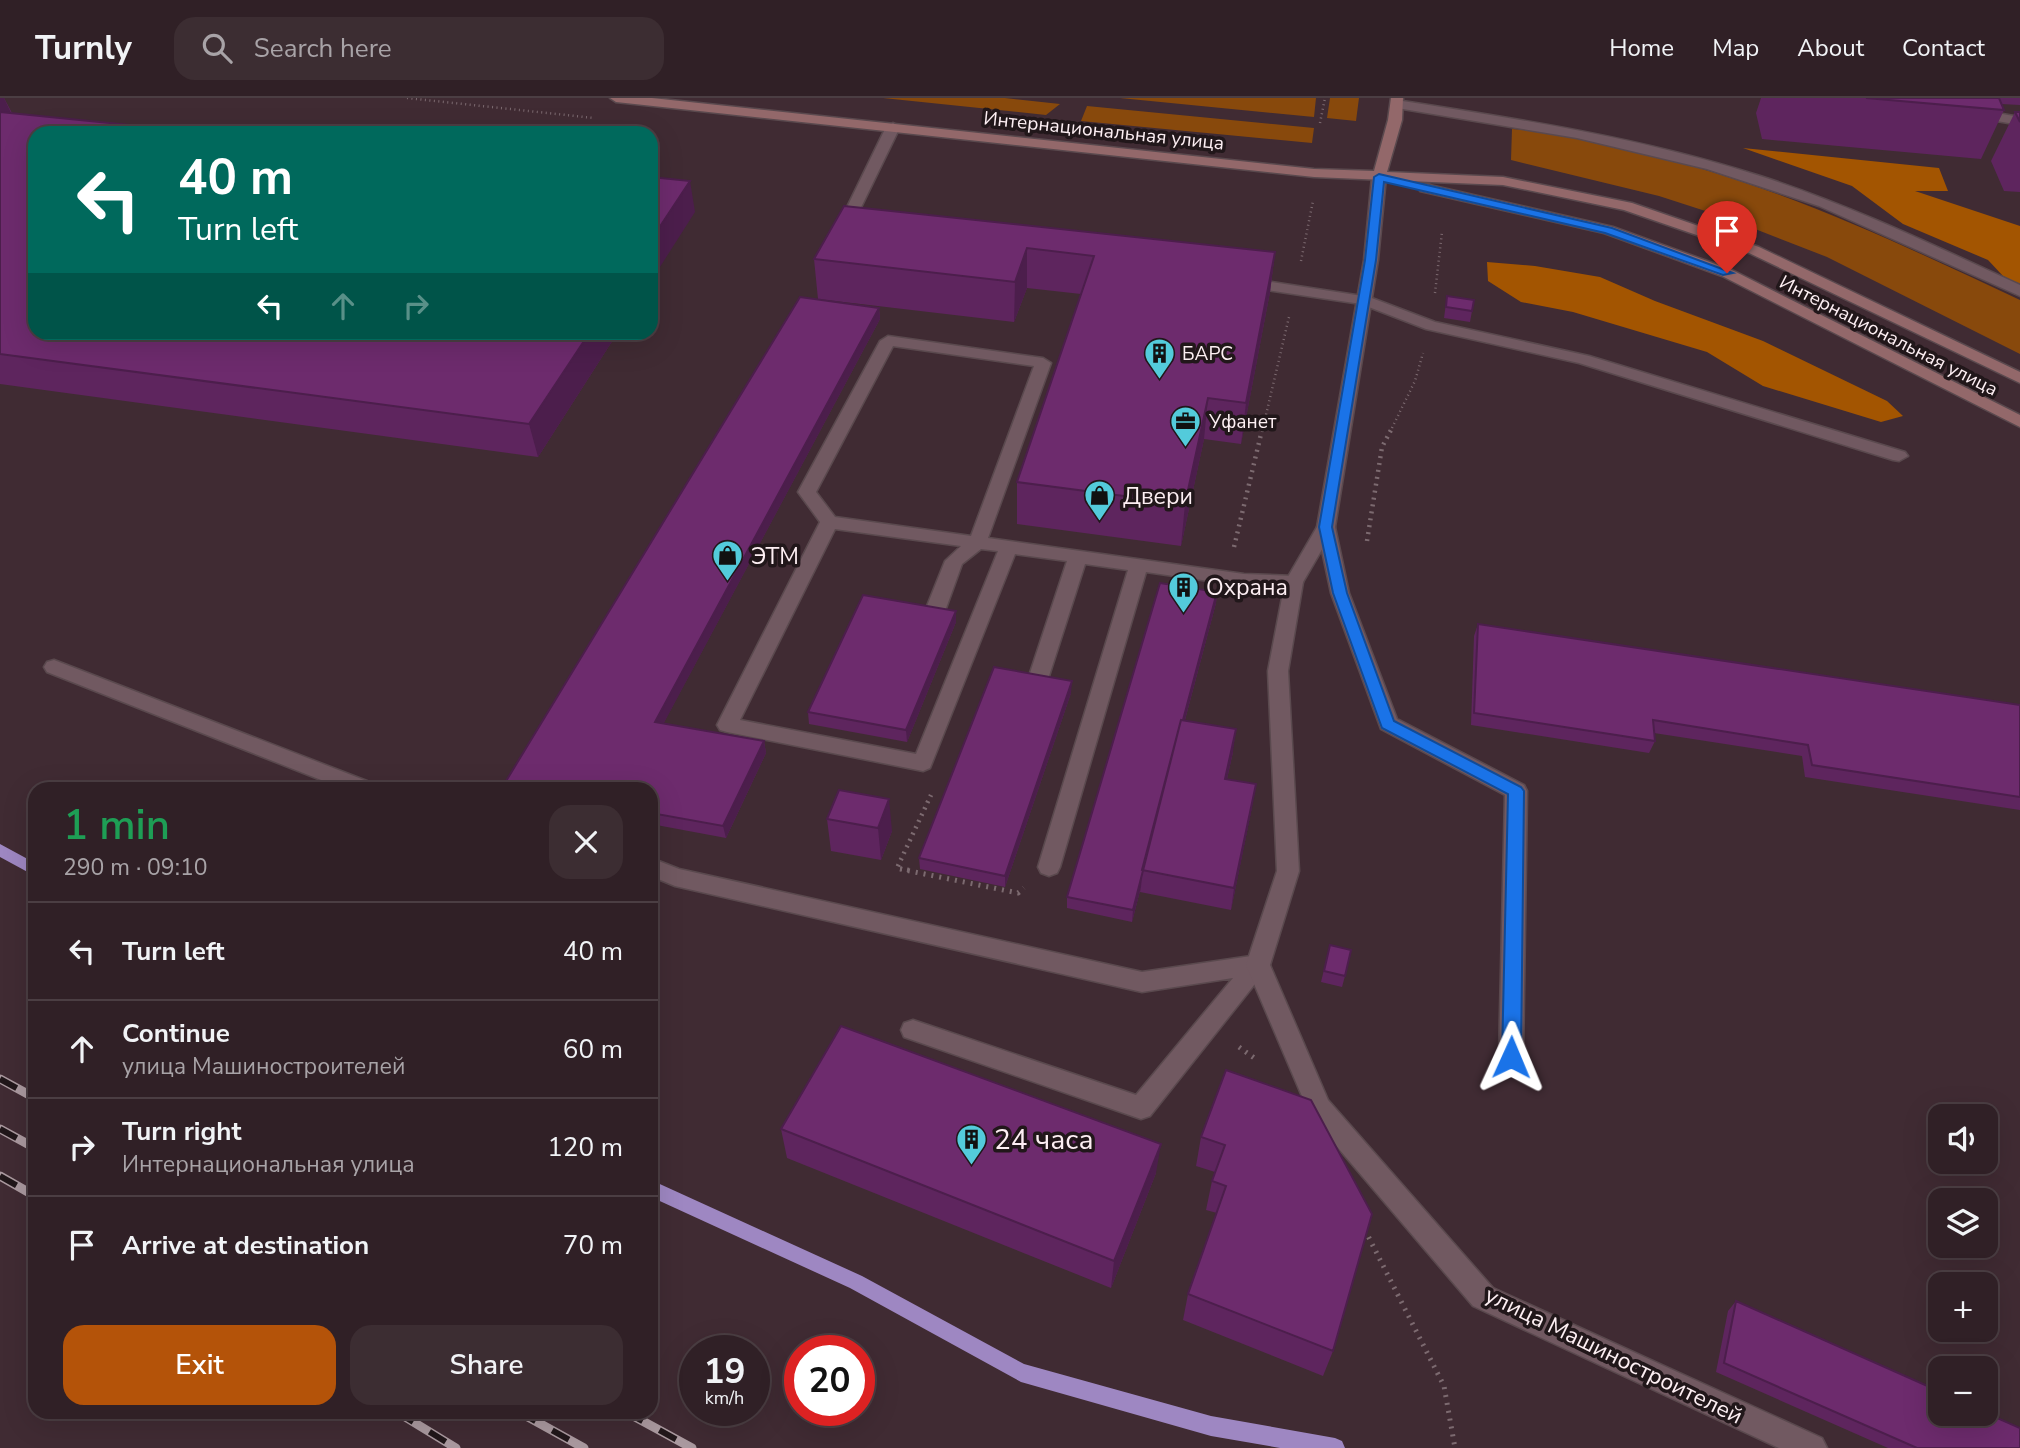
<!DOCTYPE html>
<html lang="en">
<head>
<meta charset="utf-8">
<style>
  body { margin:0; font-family:"Nunito Sans",sans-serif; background:#3c2d32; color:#f1f3f6; height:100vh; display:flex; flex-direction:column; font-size:26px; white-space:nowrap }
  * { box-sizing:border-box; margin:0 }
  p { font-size:23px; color:#a8a3a7 }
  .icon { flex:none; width:38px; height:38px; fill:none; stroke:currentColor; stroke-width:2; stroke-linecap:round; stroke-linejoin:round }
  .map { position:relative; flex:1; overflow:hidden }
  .drawer { position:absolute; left:28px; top:684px; width:630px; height:637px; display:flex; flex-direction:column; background:#302026; border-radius:21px; box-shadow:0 7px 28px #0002,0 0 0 2px #4b3e43 }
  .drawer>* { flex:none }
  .banner { position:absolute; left:28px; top:28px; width:630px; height:214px; border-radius:21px; box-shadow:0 7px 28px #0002,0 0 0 2px #4b3e43; background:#00695c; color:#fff; overflow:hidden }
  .buttons { position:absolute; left:1928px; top:1006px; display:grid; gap:14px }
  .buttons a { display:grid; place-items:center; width:70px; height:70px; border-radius:14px; background:#302026; box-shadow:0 7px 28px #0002,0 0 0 2px #4b3e43; font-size:35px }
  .speed { position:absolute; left:679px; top:1237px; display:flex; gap:14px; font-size:35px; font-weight:700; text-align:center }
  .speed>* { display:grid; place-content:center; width:91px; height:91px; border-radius:50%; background:#302026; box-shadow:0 7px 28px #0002,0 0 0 2px #4b3e43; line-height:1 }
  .speed small { font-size:18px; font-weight:400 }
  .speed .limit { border:10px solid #d22; background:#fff; color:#111 }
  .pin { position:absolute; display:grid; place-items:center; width:60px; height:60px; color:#fff; margin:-72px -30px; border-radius:50% 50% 50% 0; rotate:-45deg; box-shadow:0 0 7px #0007 }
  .pin .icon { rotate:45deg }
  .me { position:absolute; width:77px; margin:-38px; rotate:1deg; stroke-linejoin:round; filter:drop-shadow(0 0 5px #0008) }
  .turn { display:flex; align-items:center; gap:24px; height:147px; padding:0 35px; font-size:32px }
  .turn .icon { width:91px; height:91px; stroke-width:2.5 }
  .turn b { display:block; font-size:49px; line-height:60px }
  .lanes { display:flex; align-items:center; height:66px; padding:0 35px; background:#0003; justify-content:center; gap:35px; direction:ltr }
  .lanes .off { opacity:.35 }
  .round { display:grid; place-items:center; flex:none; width:74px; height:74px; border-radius:21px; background:#3c2d32 }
  .summary { display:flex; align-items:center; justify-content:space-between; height:119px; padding:0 35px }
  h1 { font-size:42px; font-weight:600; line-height:52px; color:#1e9e55 }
  .action { display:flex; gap:14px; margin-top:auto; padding:14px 35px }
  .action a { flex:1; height:80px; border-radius:21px; background:#b45309; color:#fff; font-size:28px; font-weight:600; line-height:80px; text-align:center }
  .action a+a { background:#3c2d32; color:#f1f3f6 }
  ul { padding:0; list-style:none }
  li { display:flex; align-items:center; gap:21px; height:98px; padding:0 35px; border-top:2px solid #4b3e43 }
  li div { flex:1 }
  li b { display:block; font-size:26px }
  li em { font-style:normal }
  header { display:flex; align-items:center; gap:42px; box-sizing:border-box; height:98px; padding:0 35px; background:#302026; border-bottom:2px solid #4b3e43 }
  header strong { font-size:33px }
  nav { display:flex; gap:38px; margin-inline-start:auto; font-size:24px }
  .search { width:490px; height:63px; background:#3c2d32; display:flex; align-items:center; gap:18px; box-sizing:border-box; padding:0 24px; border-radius:21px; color:#a8a3a7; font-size:26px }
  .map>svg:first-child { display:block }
  .green { fill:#88490c }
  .forest { fill:#a35501 }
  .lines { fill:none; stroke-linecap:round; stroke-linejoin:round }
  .stream { fill:#9e87c2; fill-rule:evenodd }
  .service-casing { stroke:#5a494e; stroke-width:3 }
  .minor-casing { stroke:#5a494e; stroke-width:3 }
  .secondary-casing { stroke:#5a494e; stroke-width:3 }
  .path-far2 { stroke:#7c6a70; stroke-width:2.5; stroke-dasharray:1 3.5; stroke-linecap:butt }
  .path-far1 { stroke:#7c6a70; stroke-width:4.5; stroke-dasharray:2 5; stroke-linecap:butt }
  .path { stroke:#7c6a70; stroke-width:5; stroke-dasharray:2 6; stroke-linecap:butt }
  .service { fill:#715961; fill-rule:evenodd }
  .minor { fill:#715961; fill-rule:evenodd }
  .secondary { fill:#93686a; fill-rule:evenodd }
  .rail-casing { stroke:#aa999f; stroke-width:9 }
  .rail { stroke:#21171a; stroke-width:6; stroke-dasharray:19; stroke-linecap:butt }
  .wall { fill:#5e255e }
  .shaded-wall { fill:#4c1e4c }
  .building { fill:#6d2b6d; stroke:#4c1e4c; stroke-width:2 }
  .route { fill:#1a73e8; stroke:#114b97; stroke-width:2 }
  .labels { text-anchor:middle; stroke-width:7; stroke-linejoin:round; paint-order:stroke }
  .far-street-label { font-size:19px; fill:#fdeff3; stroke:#21171a }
  .far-poi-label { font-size:19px; fill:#fdeff3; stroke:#21171a; text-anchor:start }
  .poi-label { font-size:23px; fill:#fdeff3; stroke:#21171a; text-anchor:start }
  .street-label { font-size:23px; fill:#fdeff3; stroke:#21171a }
  .near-poi-label { font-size:28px; fill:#fdeff3; stroke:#21171a; text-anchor:start }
</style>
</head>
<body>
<header>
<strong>Turnly</strong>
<div class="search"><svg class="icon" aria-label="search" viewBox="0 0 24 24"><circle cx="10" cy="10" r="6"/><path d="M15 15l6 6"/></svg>Search here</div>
<nav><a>Home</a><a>Map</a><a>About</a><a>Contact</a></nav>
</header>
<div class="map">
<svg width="2020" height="1350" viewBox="0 0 2020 1350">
  <rect width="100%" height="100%" fill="#402b33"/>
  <!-- green -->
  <path class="green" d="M883,0h122l55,6 -14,11z
    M1120,0h196l-2,19z
    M1330,0h29l-3,23 -29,-3z
    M1087,8l227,22 -2,15 -231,-22z
    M1512,31c32,2 64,10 95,16 146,29 279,92 413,155v54l-193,-97 -100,-39 -68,-22 -148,-36z"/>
  <!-- forest -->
  <path class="forest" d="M1743,50l196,20 9,23h-33l105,35v59l-17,-9 -15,-16 -85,-36 -51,-38z
    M1487,164l48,4 65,11 55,24 108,40 124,60 16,15 -22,6 -118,-36 -56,-34 -134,-40 -52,-10 -33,-21z"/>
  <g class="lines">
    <!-- stream -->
    <path class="stream" d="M0,746l35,19v13l-35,-19z
      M651,1082l211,96 162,88 187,52 124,22 7,3 3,7h-65l-69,-12 -190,-54 -171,-94 -199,-91z"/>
    <defs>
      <path id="service" d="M1973,11l47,8v8l-52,-9 -1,-3z
        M893,25l7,4 -51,105 -2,3h-10l-2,-3 51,-105z
        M1245,180l124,19 66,25 154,34 316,96 3,4 -9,5 -6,-1 -314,-97 -153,-34 -65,-25 -121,-18 -3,-3z
        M888,238l155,22 8,5 -63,175 256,36 50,2 7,2 2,4 -2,4 -7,2 -50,-2 -98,-14 -86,295 -3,6 -8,3 -8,-3 -3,-6 90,-297 -43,-6 -36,112 -3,5h-14l-3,-5 38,-115 -52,-7 -85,214 -7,3 -196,-39 -7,-2 -3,-5 103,-203 -22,-30 82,-151zM893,248l141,20 -63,170 -136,-19 -19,-25zM835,431l126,17 -16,15 -20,50 3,5h14l3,-5 17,-47 19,-15 17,2 -82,203 -176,-34z
        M1326,423l9,6 14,66 48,126 127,66 3,6 -4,266 -3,7 -9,4 -9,-4 -3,-7 6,-262 -124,-66 -50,-136 -14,-66z
        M54,562l318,123 4,6h-32l-297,-117 -3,-5 3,-5z
        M651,760l28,11 463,103 116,-17 8,3 4,7 -120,151 -9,3 -237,-82 -3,-7 3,-7 9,-3 223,75 97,-117 -91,14 -467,-106 -24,-10z"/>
      <path id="minor" d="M1396,2c123,19 246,38 364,76 90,29 175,70 260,109v11l-201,-90 -112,-37 -130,-31 -186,-31v-6z
        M1379,75l7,4 -8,83 -43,267 -32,55 -15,89 11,200 -29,94 58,135 165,188 329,150 5,10h-48l-306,-142 -163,-191 -64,-150 31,-94 -9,-200 17,-89 32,-55 47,-267 8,-83z"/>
      <path id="secondary" d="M610,0h42l662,71 60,2 14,-51 3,-22h12l-1,22 -15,52 116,5 129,26 127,44 261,125v11l-271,-130 -125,-43 -121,-25 -189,-8 -698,-75z
        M1425,86l188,43 119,43 288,145v12l-298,-151 -118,-43 -184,-42v-6z"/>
    </defs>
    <!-- service casing -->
    <use href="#service" class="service-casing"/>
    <!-- minor casing -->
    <use href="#minor" class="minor-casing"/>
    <!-- secondary casing -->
    <use href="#secondary" class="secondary-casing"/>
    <!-- path-far2 -->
    <path class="path-far2" d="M407,0l187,20
      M1320,25l5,-25
      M1301,163l12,-60
      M1435,195l7,-61
      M1262,334l27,-115
      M1390,334l25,-51 8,-28"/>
    <!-- path-far1 -->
    <path class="path-far1" d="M1367,443l15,-94 9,-17
      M1234,449l28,-117
      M909,772l-12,-2 34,-73"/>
    <!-- path -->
    <path class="path" d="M900,771l118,24 6,-5
      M1239,949l18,13
      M1365,1132l79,156 11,62"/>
    <!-- service -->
    <use href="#service" class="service"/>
    <!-- minor -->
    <use href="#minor" class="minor"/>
    <!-- secondary -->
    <use href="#secondary" class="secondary"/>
    <defs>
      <path id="rail" d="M0,981l35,19
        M0,1031l35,19
        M0,1078l35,20
        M397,1314l59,36
        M519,1314l65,36
        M626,1314l66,36"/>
    </defs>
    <!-- rail casing -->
    <use href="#rail" class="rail-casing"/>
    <!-- rail -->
    <use href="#rail" class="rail"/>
  </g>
  <!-- wall -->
  <path class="wall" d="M0,0h4l8,15 606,219 -80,125 -538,-73z
    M1761,0h259v7l-19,-1 3,6 -23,49 -219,-20 -6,-26z
    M2015,14h5v80l-16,-1 -13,-30z
    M844,108l431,46 -5,40 -29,152 -37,-5 -23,107 -164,-22v-42l64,-188 -54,-6 -13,34 -196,-23 -4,-40z
    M1447,198l25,15 -2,11 -26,-4z
    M879,210l1,11 -217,405 101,17 2,12 -40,85 -75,-14v-35h-147l-1,-3z
    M1217,494l-1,11 -31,117 48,32 -6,27 25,28 -21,103 -91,-18 1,-5 -9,35 -65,-14v-11z
    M956,513v11l-49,120 -98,-18 -1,-12z
    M1478,526l542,81v105l-215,-33 -3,-21 -148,-23 1,8 -6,12 -178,-28 3,-89z
    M1071,595l-66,194 -85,-18 -1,-11z
    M839,692l53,41 -11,29 -50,-9 -4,-32z
    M1330,847l15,31 -3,11 -21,-5z
    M1226,972l107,281 -10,25 -140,-56 5,-26 29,-81 -11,-3 6,-29 3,-9 -19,-6 5,-29z
    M781,1031l375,44 -45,115 -324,-130z
    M1736,1203l284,147h-132l-172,-76 12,-61z"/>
  <!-- shaded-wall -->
  <path class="shaded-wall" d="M0,0h4l9,19 -13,10z
    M690,83l5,31 -44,69v-41z
    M1027,150v40l-13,34 1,-40z
    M1275,154l-5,40 -29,152 5,-41z
    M879,210l1,11 -222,415 -3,-12z
    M590,234h28l-80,125 -9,-33z
    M1208,300l-4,41 -23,107 4,-42z
    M1217,494l-1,11 -71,267h-2z
    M956,513v11l-49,120 -1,-12z
    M1072,583l-1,12 -66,194v-11z
    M1236,631l-3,23 -11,49 3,-22z
    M764,643l2,12 -40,85 -3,-12z
    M1256,686l-4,23 -21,103 3,-22z
    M889,701l3,32 -11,29 -3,-32z
    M1142,778l-1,11 -9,35 1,-12z
    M1161,1046l-5,29 -45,115 3,-27z"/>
  <!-- building -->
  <path class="building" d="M1866,0h133l5,12z
    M0,14l209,21h-174v199h555l-61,92 -529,-70z
    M2015,14h5v10z
    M651,79l39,4 -39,59z
    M844,108l431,46 -29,151 -38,-5 -23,106 -168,-22 77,-226 -67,-8 -12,34 -201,-23z
    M1447,198l27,4 -2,11 -26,-4z
    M800,199l79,11 -224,414 109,19 -41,85 -72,-13v-24h-129l-19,-3z
    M1160,485l57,9 -34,128h-2l-48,190 -66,-13z
    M863,497l93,16 -50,119 -98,-18z
    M1478,526l542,81v92l-208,-32 -4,-20 -155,-25 2,21 -181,-28z
    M994,569l78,14 -67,195 -86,-18z
    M1181,622l55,9 -11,50 31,5 -22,104 -92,-18z
    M839,692l50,9 -11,29 -51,-9z
    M1330,847l21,5 -6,26 -21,-5z
    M841,928l320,118 -47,117 -333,-132z
    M1226,972l85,30 61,114 -39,137 -145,-57 38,-108 -14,-5 13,-36 -24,-8z
    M1736,1203l205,91v22h45v-1l34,15v20h-103l-193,-85z"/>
  <!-- route -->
  <path class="route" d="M1379,76l233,54 121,45 -10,2 -118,-42 -221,-51 -8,78 -44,267 15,66 47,128 127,66 3,4 -3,266 -3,5 -7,3 -6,-3 -3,-5 6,-263 -126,-66 -49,-135 -14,-66 46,-267 9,-83z"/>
  <!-- icons -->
  <defs>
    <symbol id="building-pin" viewBox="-11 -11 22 30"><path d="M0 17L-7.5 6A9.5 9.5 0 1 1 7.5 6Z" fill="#53cbdb" stroke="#21171a"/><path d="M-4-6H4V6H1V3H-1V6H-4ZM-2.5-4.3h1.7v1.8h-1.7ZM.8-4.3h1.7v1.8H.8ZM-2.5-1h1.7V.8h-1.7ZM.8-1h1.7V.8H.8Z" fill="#111"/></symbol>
    <symbol id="office-pin" viewBox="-11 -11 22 30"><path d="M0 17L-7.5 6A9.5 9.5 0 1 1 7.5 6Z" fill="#53cbdb" stroke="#21171a"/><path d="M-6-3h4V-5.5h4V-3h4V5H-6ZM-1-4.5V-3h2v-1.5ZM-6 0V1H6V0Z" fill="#111"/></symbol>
    <symbol id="shop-pin" viewBox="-11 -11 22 30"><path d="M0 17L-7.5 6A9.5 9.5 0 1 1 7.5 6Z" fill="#53cbdb" stroke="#21171a"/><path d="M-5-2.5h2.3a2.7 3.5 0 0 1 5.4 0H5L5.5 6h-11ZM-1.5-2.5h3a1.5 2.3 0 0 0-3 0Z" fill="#111"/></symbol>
  </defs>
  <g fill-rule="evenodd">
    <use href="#building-pin" x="1142" y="238" width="35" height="47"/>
    <use href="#office-pin" x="1168" y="306" width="35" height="47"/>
    <use href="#shop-pin" x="1082" y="380" width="35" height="47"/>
    <use href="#shop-pin" x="710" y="440" width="35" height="47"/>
    <use href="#building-pin" x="1166" y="472" width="35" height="47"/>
    <use href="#building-pin" x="954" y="1024" width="35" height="47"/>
  </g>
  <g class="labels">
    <!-- far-street labels -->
    <g class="far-street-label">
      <text transform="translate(1104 32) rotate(6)" y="7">Интернациональная улица</text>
      <text transform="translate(1889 237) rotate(27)" y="7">Интернациональная улица</text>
    </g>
    <!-- far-poi labels -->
    <g class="far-poi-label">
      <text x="1182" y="262">БАРС</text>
      <text x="1209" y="330">Уфанет</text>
    </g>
    <!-- poi labels -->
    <g class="poi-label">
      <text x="1123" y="406">Двери</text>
      <text x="751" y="466">ЭТМ</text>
      <text x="1206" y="497">Охрана</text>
    </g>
    <!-- street labels -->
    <g class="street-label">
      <text transform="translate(1614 1257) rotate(26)" y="8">улица Машиностроителей</text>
    </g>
    <!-- near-poi labels -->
    <g class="near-poi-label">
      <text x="994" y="1051">24 часа</text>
    </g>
  </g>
</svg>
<div class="buttons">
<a><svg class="icon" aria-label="sound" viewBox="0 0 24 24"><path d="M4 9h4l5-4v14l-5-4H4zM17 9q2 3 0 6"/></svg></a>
<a><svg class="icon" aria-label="layers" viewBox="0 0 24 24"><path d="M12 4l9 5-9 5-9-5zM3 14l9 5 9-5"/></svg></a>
<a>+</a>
<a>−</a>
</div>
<div class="speed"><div>19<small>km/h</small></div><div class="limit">20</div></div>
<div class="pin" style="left:1727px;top:175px;background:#d93025"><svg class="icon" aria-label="arrive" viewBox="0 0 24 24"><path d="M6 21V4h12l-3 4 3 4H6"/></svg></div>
<svg class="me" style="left:1511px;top:959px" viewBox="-20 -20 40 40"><path d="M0-17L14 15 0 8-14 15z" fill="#1a73e8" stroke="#fff" stroke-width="4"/></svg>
<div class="banner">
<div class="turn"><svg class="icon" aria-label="left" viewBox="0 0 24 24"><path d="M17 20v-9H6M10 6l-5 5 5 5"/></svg><div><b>40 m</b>Turn left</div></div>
<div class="lanes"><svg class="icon" aria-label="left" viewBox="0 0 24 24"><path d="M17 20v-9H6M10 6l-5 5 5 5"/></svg><svg class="icon off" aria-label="ahead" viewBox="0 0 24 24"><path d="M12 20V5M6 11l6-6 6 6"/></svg><svg class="icon off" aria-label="right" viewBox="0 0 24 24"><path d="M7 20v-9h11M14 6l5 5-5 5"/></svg></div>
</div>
<section class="drawer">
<div class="summary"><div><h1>1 min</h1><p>290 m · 09:10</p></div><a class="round"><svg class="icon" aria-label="close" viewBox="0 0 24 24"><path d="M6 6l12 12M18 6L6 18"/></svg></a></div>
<ul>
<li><svg class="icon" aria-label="left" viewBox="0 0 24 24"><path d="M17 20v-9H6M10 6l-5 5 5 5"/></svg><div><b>Turn left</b></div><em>40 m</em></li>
<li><svg class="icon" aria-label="ahead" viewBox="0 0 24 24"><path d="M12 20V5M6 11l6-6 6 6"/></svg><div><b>Continue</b><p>улица Машиностроителей</p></div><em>60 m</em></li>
<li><svg class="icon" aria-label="right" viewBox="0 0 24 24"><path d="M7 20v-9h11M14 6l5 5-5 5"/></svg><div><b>Turn right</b><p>Интернациональная улица</p></div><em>120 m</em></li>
<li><svg class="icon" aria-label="arrive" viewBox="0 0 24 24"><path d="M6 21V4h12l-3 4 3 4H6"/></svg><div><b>Arrive at destination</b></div><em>70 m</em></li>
</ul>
<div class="action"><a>Exit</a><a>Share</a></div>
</section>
</div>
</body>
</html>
